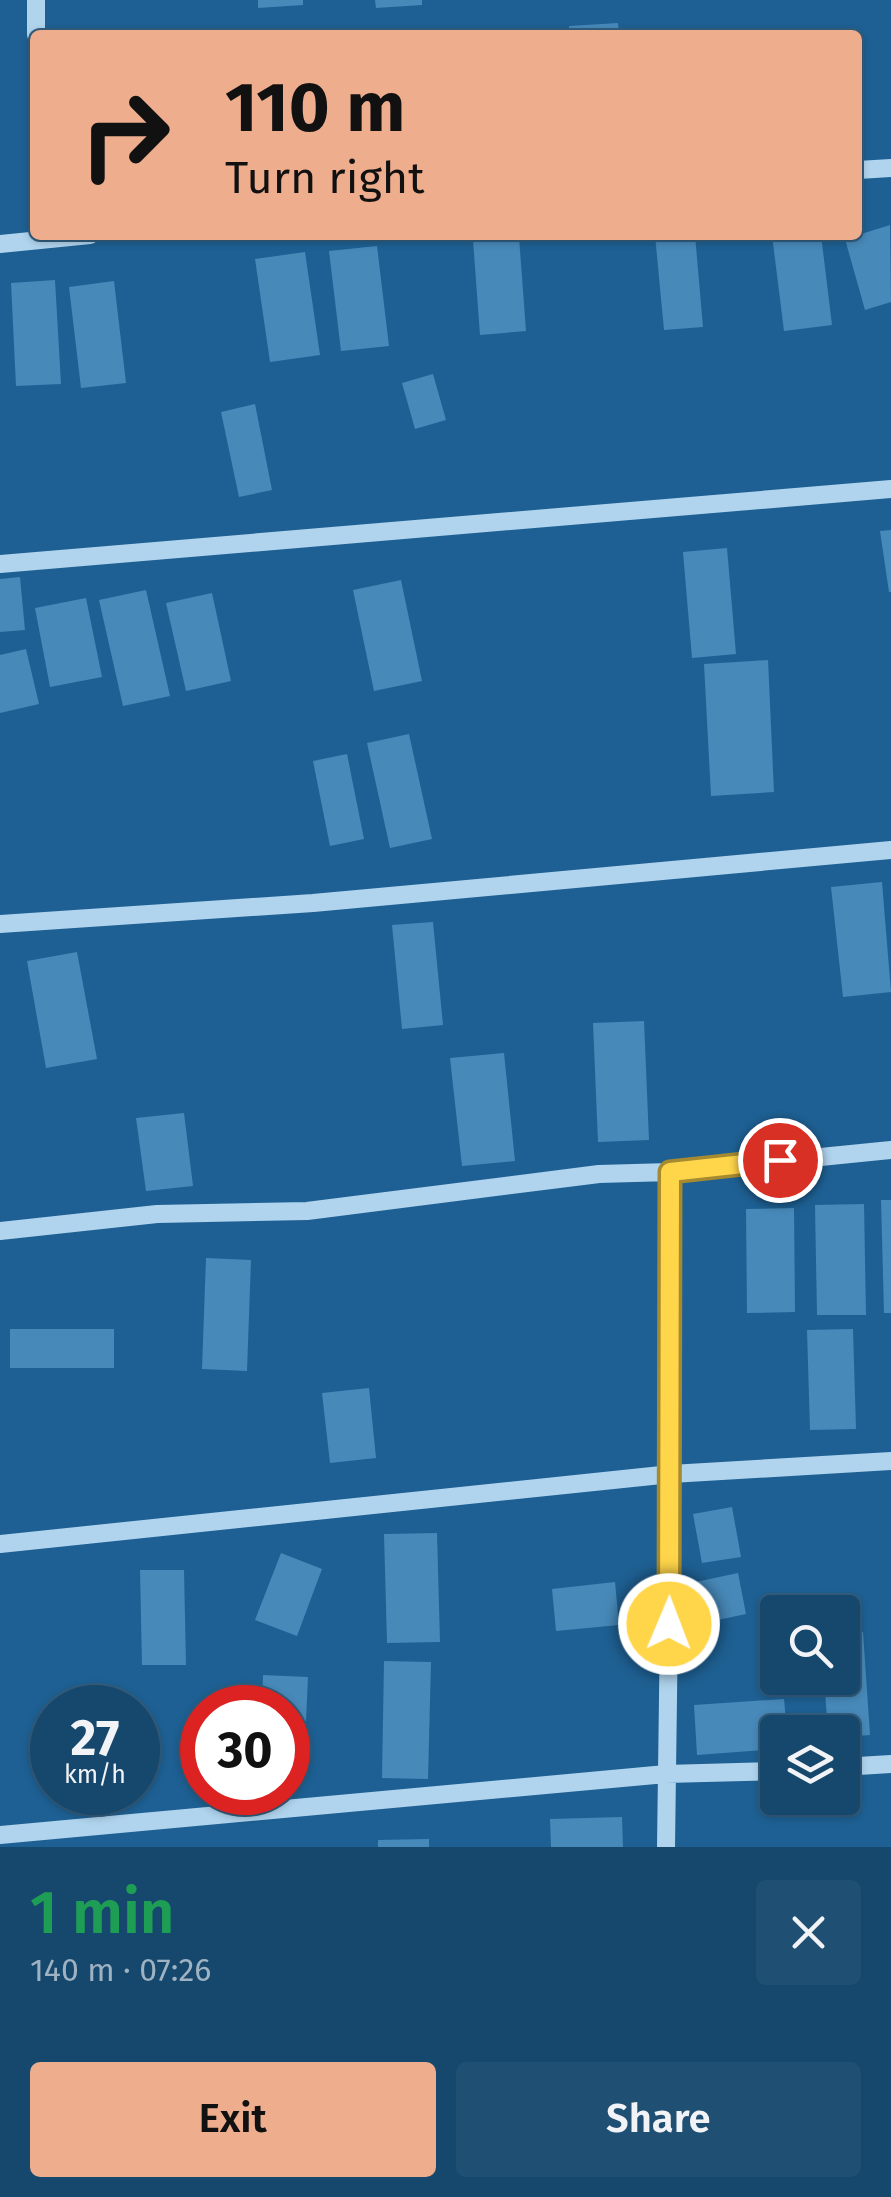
<!DOCTYPE html>
<html lang="en">
<head>
<meta charset="utf-8">
<style>
  body { margin:0; font-family:"Fira Sans",sans-serif; background:#1f4f73; color:#f1f3f6; height:100vh; display:flex; flex-direction:column; font-size:38px; white-space:nowrap }
  * { box-sizing:border-box; margin:0 }
  p { font-size:32px; color:#9eb2c2 }
  .icon { flex:none; width:55px; height:55px; fill:none; stroke:currentColor; stroke-width:2; stroke-linecap:round; stroke-linejoin:round }
  .map { position:relative; height:1847px; overflow:hidden }
  .drawer { display:flex; flex-direction:column; background:#16486e; flex:1 }
  .drawer>* { flex:none }
  .hud { position:absolute; left:30px; top:30px; width:832px; height:210px; border-radius:10px; box-shadow:0 2px 8px #0004,0 0 0 2px #356081; background:#eead8d; color:#111; overflow:hidden }
  .buttons { position:absolute; left:760px; top:1595px; display:grid; gap:20px }
  .buttons a { display:grid; place-items:center; width:100px; height:100px; border-radius:10px; background:#16486e; box-shadow:0 2px 8px #0004,0 0 0 2px #356081; font-size:50px }
  .speed { position:absolute; left:30px; top:1685px; display:flex; gap:20px; font-size:50px; font-weight:700; text-align:center }
  .speed>* { display:grid; place-content:center; width:130px; height:130px; border-radius:50%; background:#16486e; box-shadow:0 2px 8px #0004,0 0 0 2px #356081; line-height:1 }
  .speed small { font-size:25px; font-weight:400 }
  .speed .limit { border:15px solid #d22; background:#fff; color:#111 }
  .pin { position:absolute; display:grid; place-items:center; width:85px; height:85px; color:#fff; margin:-42px; border:5px solid #fff; border-radius:50%; box-shadow:0 2px 10px #0007 }
  .me { position:absolute; width:110px; margin:-55px; rotate:1deg; stroke-linejoin:round; filter:drop-shadow(0 0 8px #0008) }
  .turn { display:flex; align-items:center; gap:35px; height:210px; padding:0 30px; font-size:45px }
  .turn .icon { width:130px; height:130px; stroke-width:2.5 }
  .turn b { display:block; font-size:70px; line-height:85px }
  .round { display:grid; place-items:center; flex:none; width:105px; height:105px; border-radius:10px; background:#1f4f73 }
  .overview { display:flex; align-items:center; justify-content:space-between; height:170px; padding:0 30px }
  h1 { font-size:60px; font-weight:600; line-height:75px; color:#1e9e55 }
  .primary-button { display:flex; gap:20px; margin-top:auto; padding:20px 30px }
  .primary-button a { flex:1; height:115px; border-radius:10px; background:#eead8d; color:#111; font-size:40px; font-weight:600; line-height:115px; text-align:center }
  .primary-button a+a { background:#1f4f73; color:#f1f3f6 }
  .map>svg:first-child { display:block }
  .building { fill:#4789b9 }
  .lines { fill:none; stroke-linecap:round; stroke-linejoin:round }
  .minor { stroke:#b0d4ee; stroke-width:18 }
  .route-casing { stroke:#a68a30; stroke-width:25 }
  .route { stroke:#ffd54a; stroke-width:18 }
</style>
</head>
<body>
<div class="map">
<svg width="891" height="1847" viewBox="0 0 891 1847">
  <rect width="100%" height="100%" fill="#1e6093"/>
  <!-- building -->
  <path class="building" d="M258,0h45v5l-45,3z
    M375,0h47v5l-46,3z
    M618,23l1,12h-50v-9z
    M557,31v4h-26v-3z
    M890,225l1,77 -26,8 -20,-71z
    M655,235h40l8,92 -39,3z
    M772,235h49l11,90 -48,6z
    M519,237l7,94 -46,4 -7,-95z
    M377,246l12,100 -48,5 -12,-100z
    M305,252l15,103 -50,7 -15,-103z
    M55,280l6,104 -45,2 -5,-103z
    M114,281l12,102 -45,5 -12,-101z
    M433,374l13,46 -31,9 -13,-46z
    M255,404l17,86 -33,7 -18,-85z
    M891,530v62h-2l-9,-61z
    M727,548l9,106 -44,4 -9,-106z
    M20,577l5,53 -25,2v-53z
    M401,580l21,101 -48,10 -21,-101z
    M146,590l24,106 -47,10 -24,-106z
    M212,593l19,88 -45,10 -20,-88z
    M86,598l16,79 -52,10 -15,-79z
    M26,649l13,55 -39,9v-58z
    M768,660l6,132 -63,4 -7,-132z
    M409,734l23,105 -42,9 -23,-105z
    M347,754l17,85 -34,7 -17,-85z
    M882,882l9,110 -48,5 -12,-110z
    M433,922l10,103 -41,4 -10,-104z
    M77,952l20,107 -51,9 -19,-107z
    M644,1021l5,119 -51,2 -5,-119z
    M504,1053l11,108 -53,5 -12,-108z
    M184,1113l9,73 -47,5 -10,-73z
    M881,1200h10v113h-7z
    M864,1204l2,111h-49l-2,-110z
    M794,1208l1,104 -48,1 -1,-104z
    M206,1258l45,2 -4,111 -45,-2z
    M10,1329h104v39h-104z
    M853,1329l3,100 -46,1 -3,-100z
    M369,1388l7,70 -46,5 -8,-70z
    M732,1507l9,50 -39,6 -9,-49z
    M437,1533l3,109 -53,1 -3,-109z
    M281,1553l41,16 -25,67 -42,-16z
    M140,1570h44l2,95h-44z
    M738,1573l8,41 -47,10 -8,-41z
    M615,1582l4,43 -63,6 -4,-42z
    M863,1632l7,103 -28,2v-5h-14l-4,-54h18v-45z
    M384,1661l47,1 -3,117 -46,-1z
    M263,1675l45,2 -2,44 -18,-1v-12h-26z
    M784,1699l3,33h-9v17l-81,6 -3,-50z
    M622,1817l1,30h-72l-1,-28z
    M429,1839v8h-51v-7z"/>
  <g class="lines">
    <!-- minor -->
    <path class="minor" d="M36,0v35
      M858,170l33,-2
      M0,244l90,-9
      M0,564l891,-75
      M0,924l313,-21 578,-53
      M0,1231l157,-17 150,-3 292,-37 71,-2 221,-22
      M0,1544l671,-70 220,-13
      M842,1767l49,-3
      M0,1835l666,-61 112,-3
      M666,1847l5,-373 -1,-302"/>
  </g>
  <g class="lines">
    <defs>
      <path id="route" d="M669,1624l1,-452 110,-12"/>
    </defs>
    <!-- route casing -->
    <use href="#route" class="route-casing"/>
    <!-- route -->
    <use href="#route" class="route"/>
  </g>
</svg>
<div class="buttons">
<a><svg class="icon" aria-label="search" viewBox="0 0 24 24"><circle cx="10" cy="10" r="6"/><path d="M15 15l6 6"/></svg></a>
<a><svg class="icon" aria-label="layers" viewBox="0 0 24 24"><path d="M12 4l9 5-9 5-9-5zM3 14l9 5 9-5"/></svg></a>
</div>
<div class="speed"><div>27<small>km/h</small></div><div class="limit">30</div></div>
<div class="pin" style="left:780px;top:1160px;background:#d93025"><svg class="icon" aria-label="arrive" viewBox="0 0 24 24"><path d="M6 21V4h12l-3 4 3 4H6"/></svg></div>
<svg class="me" style="left:669px;top:1624px" viewBox="-20 -20 40 40"><circle r="17" fill="#ffd54a" stroke="#fff" stroke-width="3"/><path d="M0-11L8 9 0 5-8 9z" fill="#fff"/></svg>
<div class="hud">
<div class="turn"><svg class="icon" aria-label="right" viewBox="0 0 24 24"><path d="M7 20v-9h11M14 6l5 5-5 5"/></svg><div><b>110 m</b>Turn right</div></div>
</div>
</div>
<section class="drawer">
<div class="overview"><div><h1>1 min</h1><p>140 m · 07:26</p></div><a class="round"><svg class="icon" aria-label="close" viewBox="0 0 24 24"><path d="M6 6l12 12M18 6L6 18"/></svg></a></div>
<div class="primary-button"><a>Exit</a><a>Share</a></div>
</section>
</body>
</html>
